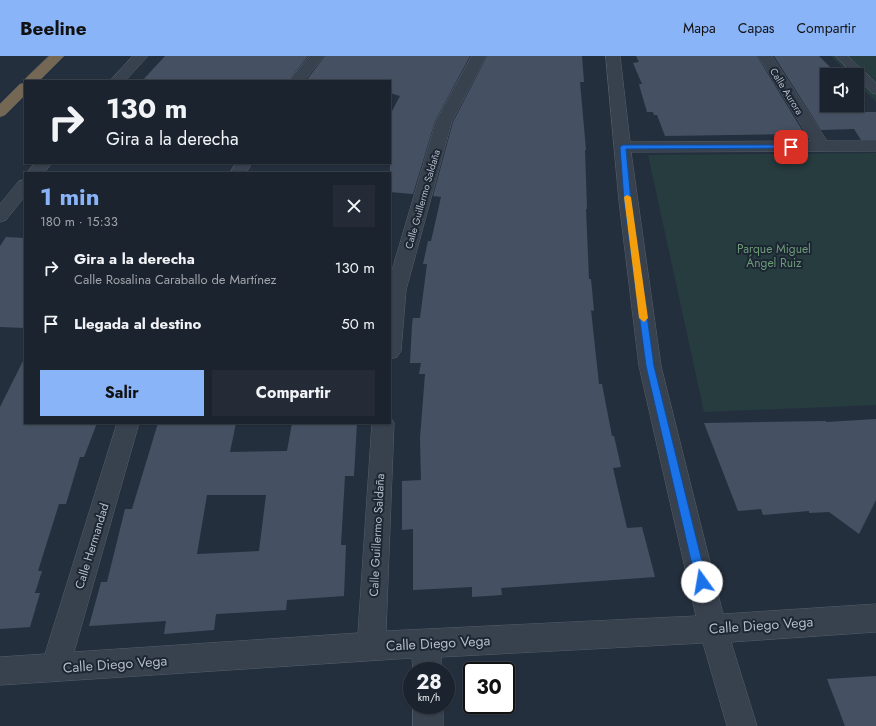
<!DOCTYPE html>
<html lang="es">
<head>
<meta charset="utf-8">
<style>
  body { margin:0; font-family:Jost,sans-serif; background:#242b36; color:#f1f3f6; height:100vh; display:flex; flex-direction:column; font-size:15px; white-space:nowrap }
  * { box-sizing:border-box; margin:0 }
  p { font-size:13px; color:#a0a4aa }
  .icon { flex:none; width:22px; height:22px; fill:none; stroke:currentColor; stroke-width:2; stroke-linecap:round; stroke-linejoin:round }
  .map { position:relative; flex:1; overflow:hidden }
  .panel { position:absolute; left:24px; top:116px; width:367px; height:252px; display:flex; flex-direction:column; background:#1b232e; border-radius:0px; box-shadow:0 1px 3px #0004,0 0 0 1px #39404a }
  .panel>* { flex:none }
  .top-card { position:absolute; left:24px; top:24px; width:367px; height:84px; border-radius:0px; box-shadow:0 1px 3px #0004,0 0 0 1px #39404a; background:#1b232e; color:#f1f3f6; overflow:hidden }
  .tools { position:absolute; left:820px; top:12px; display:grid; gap:8px }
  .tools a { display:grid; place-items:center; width:44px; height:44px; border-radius:0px; background:#1b232e; box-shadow:0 1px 3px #0004,0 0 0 1px #39404a; font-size:20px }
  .speed { position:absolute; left:403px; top:606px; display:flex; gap:8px; font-size:20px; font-weight:700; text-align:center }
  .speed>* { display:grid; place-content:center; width:52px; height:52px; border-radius:50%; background:#1b232e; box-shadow:0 1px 3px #0004,0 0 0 1px #39404a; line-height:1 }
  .speed small { font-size:10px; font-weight:400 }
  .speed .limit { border:2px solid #111; border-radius:6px; background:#fff; color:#111 }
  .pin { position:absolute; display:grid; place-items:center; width:34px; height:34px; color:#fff; margin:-17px; border-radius:8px; box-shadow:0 2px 6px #0006 }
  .me { position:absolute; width:44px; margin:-22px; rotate:347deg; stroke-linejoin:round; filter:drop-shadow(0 0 3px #0008) }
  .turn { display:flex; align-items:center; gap:14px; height:84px; padding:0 16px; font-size:18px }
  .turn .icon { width:52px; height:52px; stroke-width:2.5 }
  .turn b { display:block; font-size:28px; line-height:34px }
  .round { display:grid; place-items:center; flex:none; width:42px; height:42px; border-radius:0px; background:#242b36 }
  .summary { display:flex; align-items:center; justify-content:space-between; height:68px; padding:0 16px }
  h1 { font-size:24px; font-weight:700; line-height:30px; color:#8ab4f8 }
  .primary-button { display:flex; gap:8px; margin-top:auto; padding:8px 16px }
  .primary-button a { flex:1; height:46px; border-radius:0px; background:#8ab4f8; color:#111; font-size:16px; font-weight:700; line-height:46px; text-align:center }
  .primary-button a+a { background:#242b36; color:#f1f3f6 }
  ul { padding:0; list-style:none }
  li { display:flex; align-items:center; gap:12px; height:56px; padding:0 16px }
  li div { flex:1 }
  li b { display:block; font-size:15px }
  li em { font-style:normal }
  header { display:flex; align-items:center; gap:24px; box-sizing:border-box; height:56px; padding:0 20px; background:#8ab4f8; color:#111 }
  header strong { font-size:19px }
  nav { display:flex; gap:22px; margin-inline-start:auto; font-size:14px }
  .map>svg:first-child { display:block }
  .green { fill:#263c3f }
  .building { fill:#455162; fill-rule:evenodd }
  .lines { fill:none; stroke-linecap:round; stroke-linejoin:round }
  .service-casing { stroke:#565f6c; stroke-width:1 }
  .minor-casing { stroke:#565f6c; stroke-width:1 }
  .motorway-casing { stroke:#434c59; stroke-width:1 }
  .service { fill:#38414e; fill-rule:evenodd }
  .minor { fill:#38414e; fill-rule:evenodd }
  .motorway { fill:#746855; fill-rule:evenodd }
  .route { fill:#1a73e8; stroke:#114b97 }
  .slow { fill:#f59e0b }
  .labels { text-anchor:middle; stroke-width:4; stroke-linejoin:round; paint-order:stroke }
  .far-street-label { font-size:10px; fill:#b4bcc9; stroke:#1d2633 }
  .park-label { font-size:12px; fill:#6b9a76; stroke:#1d2633 }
  .street-label { font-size:12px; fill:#b4bcc9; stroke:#1d2633 }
  .near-street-label { font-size:14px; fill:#b4bcc9; stroke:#1d2633 }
</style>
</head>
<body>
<header>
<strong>Beeline</strong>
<nav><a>Mapa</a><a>Capas</a><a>Compartir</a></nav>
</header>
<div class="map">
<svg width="876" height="670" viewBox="0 0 876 670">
  <rect width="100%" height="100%" fill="#242f3e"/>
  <!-- green -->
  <path class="green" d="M831,0h45v46l-19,-19v-8h-7z
    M876,97v252l-172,7 -56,-257z"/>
  <!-- building -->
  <path class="building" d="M165,0h143l-20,25h-146z
    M325,0h145l-35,65 -22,73 -23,-2v-77l10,-19 -10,-3v-12h-84z
    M487,0h95l2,26h-4l6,68h-1l2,59h-1l3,70h2l3,32 -3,-1 8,74h3l10,52h2l7,31 -8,1 14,60 15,-1 13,50 -154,11 1,7 -30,2v-10l-59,3v-61l-11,1v-49l19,-1 -1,-42 5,-64h-6l2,-11h-11l2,-38 1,-7h7l7,-54h-4l5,-23h3l10,-44 -8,-1 20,-74z
    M636,0h121l45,74h-10l2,4 -129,2 -8,-21h-3l-1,-3h-6l-7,-24 -1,-4h3l-9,-21 6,-1z
    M774,0h45l14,14h10l2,5h-18v30h30v-8l8,15h11v28h-15l-7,-11 -33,1z
    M6,181l19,1v90l-25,-1v-81z
    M25,301v66h72l-13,34h-4l-14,47h-7l-21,67h4l-7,22h5l-10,34 -30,2v-222z
    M876,363v81l-17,34 -30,-22 -20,1v-2l-46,4 -2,-6 -23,2 -34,-88 122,-2v1z
    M158,367h78l-6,29 57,-1 5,-28h65l-3,53h-9l-4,69h5l-2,51 -57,4 -1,10 -70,4 -2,16 -50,4 2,-13 -77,5 12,-44h6l18,-73h7zM207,439h59l-7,56 -62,3z
    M876,620v50h-31l-18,-47z"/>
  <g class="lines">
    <defs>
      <path id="service" d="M836,0h12l28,27v11l-4,-1 -15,-15v-3h-3z"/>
      <path id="minor" d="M133,0h15l-23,25h-15z
        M310,0h14l-20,25h-15z
        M472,0h14l-34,65 -46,169 -5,61 -4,6 -7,2v-82l46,-156z
        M606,0h14l10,86 181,-1 -53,-85h14l55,85h49v10l-245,1 30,214 62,248 153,-10v28l-145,10 26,84h-30l-24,-83 -262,14v14h-28l-1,-13 -412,27v-28l45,-3 72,-231h22l-65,229 284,-19 14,-210h18v-7l4,7 -8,208 310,-15 -57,-250 -20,-165z
        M35,107h17l-8,10h-17z
        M236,107h16l-6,10h-16z
        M25,124v16l-19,24 -6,2v-18l19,-23z
        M413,649h30v21h-30z"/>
      <path id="motorway" d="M49,0h15l-25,25h-14v14l-20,20 -5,2v-13l20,-20 5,-1 -1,-2 2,-3z"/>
    </defs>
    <!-- service casing -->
    <use href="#service" class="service-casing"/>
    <!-- minor casing -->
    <use href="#minor" class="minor-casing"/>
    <!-- motorway casing -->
    <use href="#motorway" class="motorway-casing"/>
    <!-- service -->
    <use href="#service" class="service"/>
    <!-- minor -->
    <use href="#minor" class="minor"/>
    <!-- motorway -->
    <use href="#motorway" class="motorway"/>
  </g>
  <!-- route -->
  <path class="route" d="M791,89l4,2 -1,1 -168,1 5,52 23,165 53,216 -1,4 -4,2 -4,-2 -2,-4 -50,-216 -22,-165 -4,-54 3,-2z"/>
  <!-- slow -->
  <path class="slow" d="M627,139l4,2 17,121 -4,4 -5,-4 -15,-121z"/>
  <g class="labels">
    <!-- far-street labels -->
    <g class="far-street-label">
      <text transform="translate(787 35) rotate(58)" y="4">Calle Aurora</text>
      <text transform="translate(422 143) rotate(-74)" y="4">Calle Guillermo Saldaña</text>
    </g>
    <!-- park labels -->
    <g class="park-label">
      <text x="774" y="197">Parque Miguel<tspan x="774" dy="14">Ángel Ruiz</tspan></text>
    </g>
    <!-- street labels -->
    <g class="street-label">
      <text transform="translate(377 479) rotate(-87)" y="4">Calle Guillermo Saldaña</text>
      <text transform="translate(92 490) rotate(-73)" y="4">Calle Hermandad</text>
    </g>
    <!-- near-street labels -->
    <g class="near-street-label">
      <text transform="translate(761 569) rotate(-4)" y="5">Calle Diego Vega</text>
      <text transform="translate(438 587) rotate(-3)" y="5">Calle Diego Vega</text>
      <text transform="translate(115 608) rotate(-4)" y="5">Calle Diego Vega</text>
    </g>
  </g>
</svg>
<div class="tools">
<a><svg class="icon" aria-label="sound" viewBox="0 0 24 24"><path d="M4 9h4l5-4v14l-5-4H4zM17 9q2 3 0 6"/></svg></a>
</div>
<div class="speed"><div>28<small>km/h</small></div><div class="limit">30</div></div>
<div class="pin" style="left:791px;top:91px;background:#d93025"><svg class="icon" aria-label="arrive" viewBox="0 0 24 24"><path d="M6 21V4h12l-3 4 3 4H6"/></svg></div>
<svg class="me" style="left:702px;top:526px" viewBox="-20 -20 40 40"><circle r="19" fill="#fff"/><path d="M0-13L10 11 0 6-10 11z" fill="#1a73e8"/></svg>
<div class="top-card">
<div class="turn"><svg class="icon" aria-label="right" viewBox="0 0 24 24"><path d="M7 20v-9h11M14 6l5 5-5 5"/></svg><div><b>130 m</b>Gira a la derecha</div></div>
</div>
<section class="panel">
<div class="summary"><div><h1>1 min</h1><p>180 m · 15:33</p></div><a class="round"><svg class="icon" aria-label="close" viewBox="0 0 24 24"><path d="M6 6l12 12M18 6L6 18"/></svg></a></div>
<ul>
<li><svg class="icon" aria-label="right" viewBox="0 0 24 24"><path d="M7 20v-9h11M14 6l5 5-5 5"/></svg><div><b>Gira a la derecha</b><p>Calle Rosalina Caraballo de Martínez</p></div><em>130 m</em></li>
<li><svg class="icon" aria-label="arrive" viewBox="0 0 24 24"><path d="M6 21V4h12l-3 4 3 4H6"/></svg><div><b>Llegada al destino</b></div><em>50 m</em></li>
</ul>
<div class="primary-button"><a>Salir</a><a>Compartir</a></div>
</section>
</div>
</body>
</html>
